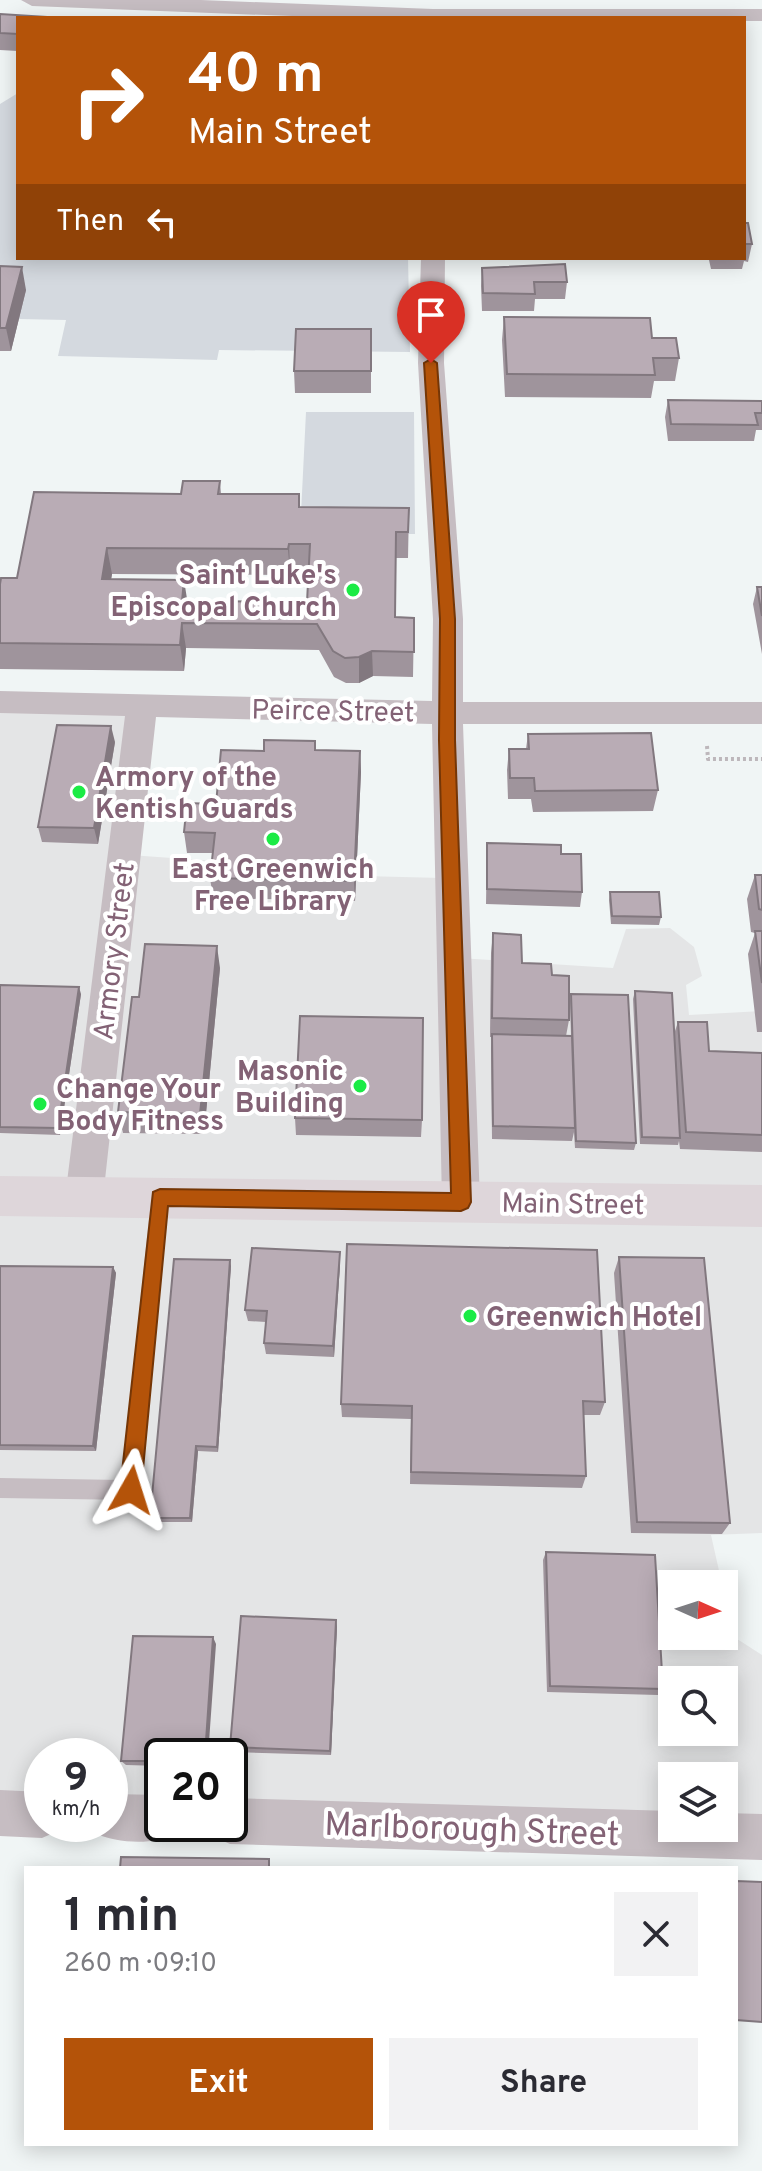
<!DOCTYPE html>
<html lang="en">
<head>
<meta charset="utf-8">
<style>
  body { margin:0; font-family:Overpass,sans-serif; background:#f2f2f3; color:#2b2b33; height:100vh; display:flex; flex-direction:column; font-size:30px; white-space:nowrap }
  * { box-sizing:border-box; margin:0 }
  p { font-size:26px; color:#7c7c81 }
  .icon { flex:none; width:44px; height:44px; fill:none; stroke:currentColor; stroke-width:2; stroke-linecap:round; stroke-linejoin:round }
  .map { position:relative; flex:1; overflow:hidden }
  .side { position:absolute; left:24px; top:1866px; width:714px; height:280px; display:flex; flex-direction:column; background:#fff; border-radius:0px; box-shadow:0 4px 20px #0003 }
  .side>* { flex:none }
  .top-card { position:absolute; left:16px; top:16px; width:730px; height:244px; border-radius:0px; box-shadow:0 4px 20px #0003; background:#b45309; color:#fff; overflow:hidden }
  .needle { width:52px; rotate:93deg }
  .tools { position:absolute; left:658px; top:1570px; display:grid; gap:16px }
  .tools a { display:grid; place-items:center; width:80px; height:80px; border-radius:0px; background:#fff; box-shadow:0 4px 20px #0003; font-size:40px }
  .speed { position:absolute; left:24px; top:1738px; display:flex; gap:16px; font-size:40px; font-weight:700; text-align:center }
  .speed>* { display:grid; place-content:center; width:104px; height:104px; border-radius:50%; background:#fff; box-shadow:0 4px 20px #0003; line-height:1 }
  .speed small { font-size:20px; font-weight:400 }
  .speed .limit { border:4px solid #111; border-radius:12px; background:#fff; color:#111 }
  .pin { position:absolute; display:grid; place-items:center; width:68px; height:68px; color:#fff; margin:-82px -34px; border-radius:50% 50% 50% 0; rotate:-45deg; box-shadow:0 0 8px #0007 }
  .pin .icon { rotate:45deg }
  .me { position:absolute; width:88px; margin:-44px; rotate:6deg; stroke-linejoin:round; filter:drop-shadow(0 0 6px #0008) }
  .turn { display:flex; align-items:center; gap:28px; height:168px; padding:0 40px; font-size:36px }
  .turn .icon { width:104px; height:104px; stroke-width:2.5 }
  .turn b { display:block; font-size:56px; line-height:68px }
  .then { display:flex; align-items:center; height:76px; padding:0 40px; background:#0003; gap:16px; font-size:30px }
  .round { display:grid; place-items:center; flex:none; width:84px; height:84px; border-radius:0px; background:#f2f2f3 }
  .summary { display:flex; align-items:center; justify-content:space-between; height:136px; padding:0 40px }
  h1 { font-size:48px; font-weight:700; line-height:60px }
  .primary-button { display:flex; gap:16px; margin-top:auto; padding:16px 40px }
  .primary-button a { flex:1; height:92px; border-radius:0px; background:#b45309; color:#fff; font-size:32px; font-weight:700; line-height:92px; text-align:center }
  .primary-button a+a { background:#f2f2f3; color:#2b2b33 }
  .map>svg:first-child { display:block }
  .built { fill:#e4e5e6; fill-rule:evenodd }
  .green { fill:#d4d9df }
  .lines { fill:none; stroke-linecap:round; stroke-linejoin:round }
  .path { stroke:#bdb7bb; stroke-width:4; stroke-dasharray:3 3; stroke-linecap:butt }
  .service { fill:#c6bdc2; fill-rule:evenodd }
  .minor { fill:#c6bdc2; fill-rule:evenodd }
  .primary { fill:#ded6da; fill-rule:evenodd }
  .wall { fill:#9f949c; fill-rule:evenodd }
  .shaded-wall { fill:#82787f }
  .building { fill:#b9acb5; stroke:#82787f; stroke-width:2; fill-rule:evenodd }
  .route { fill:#b45309; stroke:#753606; stroke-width:2 }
  .poi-dot { fill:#1beb45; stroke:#fff; stroke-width:3 }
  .labels { text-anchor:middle; stroke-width:8; stroke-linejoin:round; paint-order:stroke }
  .poi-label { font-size:28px; font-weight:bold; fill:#836275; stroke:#fff; text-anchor:start }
  .street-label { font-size:28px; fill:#836275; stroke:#fff }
  .near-street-label { font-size:34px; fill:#836275; stroke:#fff }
</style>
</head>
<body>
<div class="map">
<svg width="762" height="2171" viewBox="0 0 762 2171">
  <rect width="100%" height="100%" fill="#f0f5f5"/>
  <!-- built -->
  <path class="built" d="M0,701l127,3 -12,150 100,7 26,12 201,5 1,79 170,11 13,-39 44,-1 24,19 8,29 -16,9 3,30 73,-4v522l-51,2 11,49h-50v52h52v-43l10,44 28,18v175l-38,-2v-52h-52v52l-442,-13v-59h-68v57l-52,-1v-56h-68v54l-42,-1zM672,1680h52v52h-52z"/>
  <!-- green -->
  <path class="green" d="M18,93v165h390l2,94 -191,-2 -2,10 -159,-4 8,-36 -47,-1 -19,-30v-185z
    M306,412h108l1,122h-115z"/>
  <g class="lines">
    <!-- path -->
    <path class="path" d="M707,746l1,13h54"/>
    <!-- service -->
    <path class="service" d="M160,1190l7,2 2,6 -28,292 -3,7 -7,3 -131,-2v-20l122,2 29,-282 2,-6z"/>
    <!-- minor -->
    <path class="minor" d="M21,0h180l232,9h329v12h-18v-3h-401l-311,-12z
      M421,258h24l-1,105 19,256v83h299v22h-299l17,478 -6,12 -13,5 -13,-5 -6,-12 -10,-478 -276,-7 -53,481 -6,12 -13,5 -13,-5 -6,-12 60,-482 -125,-3v-22l432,10 1,-82 -15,-256z
      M0,1790l42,2v32h19l-3,7 -16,7 -42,-2z
      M110,1794l52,1v29h21l-5,10c-25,11 -59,10 -84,-1l-4,-9h20z
      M230,1798l442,13v17h52v-15l38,1v46l-532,-16 -16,-7 -6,-13h22z"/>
    <!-- primary -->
    <path class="primary" d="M0,1176l762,9v42l-762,-11z"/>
  </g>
  <!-- wall -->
  <path class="wall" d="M0,14l49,3v1h-31v33l-18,-1z
    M744,223l8,21 -4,18 -4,-1 -2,8h-31l-2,-9 -11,-1 -1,-1h47z
    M0,266l26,24 -15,61h-11z
    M482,268l85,14 -2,17h-30l-1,12h-52l-1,-25z
    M504,317l148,21 27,20 -4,23h-21l-3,17 -146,-1 -3,-57z
    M371,329v64h-76l-1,-22z
    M668,400l94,1v29h-6l-2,11h-86l-3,-24z
    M220,481l1,13h78l1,13 109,1 -1,50h-12l-1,59 19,1 -1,59 -40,-1 -14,7h-13l-12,-6 -15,-27 -133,-2 -2,23 -184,-2v-85l17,-6 164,-84zM290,570h19l-2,32 -120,-1 -76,-22 1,-5 178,1z
    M757,587h5v67l-9,-50z
    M528,734l130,56 -5,21 -120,1 -2,-13h-23l-1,-29 2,-21h17z
    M315,741v9l45,1 1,21 -6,129 -142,-3 -3,-20 3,-25h-26l-3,-21 32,-28 48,-53z
    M115,742l-17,102 -56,-2 -4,-15z
    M487,843l74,11 21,38 -2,15 -94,-3z
    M755,875h7v157h-5l-9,-78 7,-21 -4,-1 -4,-33z
    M610,892l51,25 -2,8 -48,-1 -2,-24z
    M493,933l29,30 30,12 17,45 -3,16h5l-1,-35 1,-7 65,149 -2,7 -59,-2 -1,-16 -2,9 -80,-2 -1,-91 1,-11h-2l1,-84z
    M220,968l-16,166 -81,-1 -5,-21z
    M0,985l81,9 -21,141 -60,-2z
    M635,991l39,43 4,-12 31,29 53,2v99l-82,-3 -1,-8 -1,4 -38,-1 -7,-145z
    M295,1118l127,2 -1,17 -125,-2z
    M347,1244l258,158 -5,13h-16l2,61 -4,12 -172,-4 1,-65 -69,-2 -1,-13z
    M340,1252v12l-6,93 -68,-3 -2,-11 2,-21 -18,-1 -3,-11z
    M619,1257l111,266 -8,11 -91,-1 -17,-260z
    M0,1266l113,1 3,6 -20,178 -96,-1z
    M231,1266l-13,186 -20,-1 -6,71h-40l-2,-4z
    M546,1552l117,137 -5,6 -111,-3 -4,-132z
    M336,1620l1,7 -6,128 -98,-3 -3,-5z
    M216,1644l-54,112v10l-36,-1 -5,-4z"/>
  <!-- shaded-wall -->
  <path class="shaded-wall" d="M22,267l4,23 -15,61 -5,-23z
    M289,544l1,26v5l-2,-26z
    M107,548l5,26 -5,31 -5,-26z
    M184,580l4,25 -6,-4z
    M182,623l4,25 -2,23 -4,-26z
    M372,651l1,25 -14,7v-26z
    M111,726l4,16 -17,102 -4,-16z
    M360,751l1,21 -6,129 -1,-20z
    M217,946l3,22 -16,166 -4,-20z
    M79,987l2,7 -21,141 -2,-7z
    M340,1252v12l-6,93 -1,-11z
    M230,1260l1,6 -13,186 -1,-5z
    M113,1267l3,6 -20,178 -3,-5z
    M196,1446l2,5 -6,71 -2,-4z
    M336,1620l1,7 -6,128 -1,-4z
    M213,1637l3,7 -8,112h-3z"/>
  <!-- building -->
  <path class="building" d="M0,14l49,3 -1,1h-30v16l-18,-1z
    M744,223h4l4,21h-7v8h-1z
    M565,264l2,18h-33l1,12 -52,-1 -1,-25z
    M0,266l22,1 -16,61h-6z
    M504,317l146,1 2,20h24l3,20h-26l2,17 -148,-1z
    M296,329h75v42h-77z
    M668,400l94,1v12h-7l3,12 -87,-1z
    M183,481h37l-2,13h81v13l110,1 -1,24h-12l-1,85 19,1v34l-42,-1 -13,6 -14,1 -12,-7 -16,-27 -135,-1 -2,22 -180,-2v-59l1,-6h16l17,-86 147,2zM289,544h21l-3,58 -125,-1 2,-21 -82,-1 5,-31 181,1z
    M757,587h5v29z
    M57,725l54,1 -17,102 -56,-1z
    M651,733l7,57 -123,1 -1,-13h-24l-1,-29h20l-1,-15z
    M264,740l51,1v9l45,1 -6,130 -144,-3 5,-45 -31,-1 3,-29 29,1 5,-54 43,1z
    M487,843l74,2v9h20l1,38 -95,-3z
    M755,875h7v35l-3,-1z
    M610,892h49l2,25 -49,-1z
    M755,931h7v52z
    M493,933l28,2 1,28 29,1 1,11 17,1v44l-77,-2z
    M145,944l72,2 -17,168 -82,-2 14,-115h7z
    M0,985l79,2 -21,141 -58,-1z
    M635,991l37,2 8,145 -38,-1z
    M571,994l57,1 8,148 -60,-2z
    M300,1016l123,2 -1,102 -127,-2z
    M678,1022h29l2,29 53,2v82l-76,-3z
    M492,1034l80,2 3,92 -82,-2z
    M347,1244l250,6 8,152 -22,-1 3,75 -175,-4 1,-66 -71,-2z
    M252,1248l88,4 -7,94 -69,-3 3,-32 -22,-1z
    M619,1257l85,1 26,265 -93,-1z
    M174,1259l56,1 -13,187 -21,-1 -6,72h-40z
    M0,1266l113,1 -20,179 -93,-1z
    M546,1552l109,3 8,134 -113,-3z
    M241,1616l95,4 -6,131 -100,-4z
    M133,1636l80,1 -8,119h-43v5h-41z
    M121,1857l148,2v9h-149z
    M736,1881l26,1v140l-26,-2z"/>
  <!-- route -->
  <path class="route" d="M431,359l6,4 18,256v121l16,462 -3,6 -7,3 -293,-5 -27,284 -3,7 -7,3 -8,-3 -3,-7 33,-298 7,-3 291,4 -12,-453 1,-121 -16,-256z"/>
  <!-- markers -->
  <g class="poi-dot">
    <circle cx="353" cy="590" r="8"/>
    <circle cx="79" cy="792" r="8"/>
    <circle cx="273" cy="839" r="8"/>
    <circle cx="360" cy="1086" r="8"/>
    <circle cx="40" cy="1104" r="8"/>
    <circle cx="470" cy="1316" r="8"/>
  </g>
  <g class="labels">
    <!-- poi labels -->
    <g class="poi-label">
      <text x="337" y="584" text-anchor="end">Saint Luke's<tspan x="337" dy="32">Episcopal Church</tspan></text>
      <text x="95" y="786">Armory of the<tspan x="95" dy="32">Kentish Guards</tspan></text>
      <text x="273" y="878" text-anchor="middle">East Greenwich<tspan x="273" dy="32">Free Library</tspan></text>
      <text x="344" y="1080" text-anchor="end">Masonic<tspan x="344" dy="32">Building</tspan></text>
      <text x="56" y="1098">Change Your<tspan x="56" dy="32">Body Fitness</tspan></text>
      <text x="486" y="1326">Greenwich Hotel</text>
    </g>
    <!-- street labels -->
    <g class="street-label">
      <text transform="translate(333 710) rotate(1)" y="10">Peirce Street</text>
      <text transform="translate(113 951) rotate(-83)" y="10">Armory Street</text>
      <text transform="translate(573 1203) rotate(1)" y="10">Main Street</text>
    </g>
    <!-- near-street labels -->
    <g class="near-street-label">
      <text transform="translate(472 1828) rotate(2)" y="12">Marlborough Street</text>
    </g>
  </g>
</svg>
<div class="tools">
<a><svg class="needle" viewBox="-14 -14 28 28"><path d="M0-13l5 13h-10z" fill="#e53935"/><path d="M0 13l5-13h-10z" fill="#7c7c81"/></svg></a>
<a><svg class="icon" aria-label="search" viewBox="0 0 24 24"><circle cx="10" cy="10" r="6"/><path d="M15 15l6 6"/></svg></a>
<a><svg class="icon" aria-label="layers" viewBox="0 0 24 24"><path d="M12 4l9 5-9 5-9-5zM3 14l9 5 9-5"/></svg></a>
</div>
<div class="speed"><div>9<small>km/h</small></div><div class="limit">20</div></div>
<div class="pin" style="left:431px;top:363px;background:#d93025"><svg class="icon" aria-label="arrive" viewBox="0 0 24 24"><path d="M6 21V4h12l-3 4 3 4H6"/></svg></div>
<svg class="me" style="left:131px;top:1490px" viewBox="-20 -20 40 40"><path d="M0-17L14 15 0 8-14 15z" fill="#b45309" stroke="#fff" stroke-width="4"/></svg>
<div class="top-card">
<div class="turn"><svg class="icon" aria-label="right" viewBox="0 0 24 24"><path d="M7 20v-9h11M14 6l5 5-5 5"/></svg><div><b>40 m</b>Main Street</div></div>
<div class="then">Then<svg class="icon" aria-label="left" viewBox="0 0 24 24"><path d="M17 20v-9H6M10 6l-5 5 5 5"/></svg></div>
</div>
<section class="side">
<div class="summary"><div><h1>1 min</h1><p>260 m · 09:10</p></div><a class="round"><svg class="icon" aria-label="close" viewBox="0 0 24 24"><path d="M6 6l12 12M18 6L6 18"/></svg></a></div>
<div class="primary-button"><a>Exit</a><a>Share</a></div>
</section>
</div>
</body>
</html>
